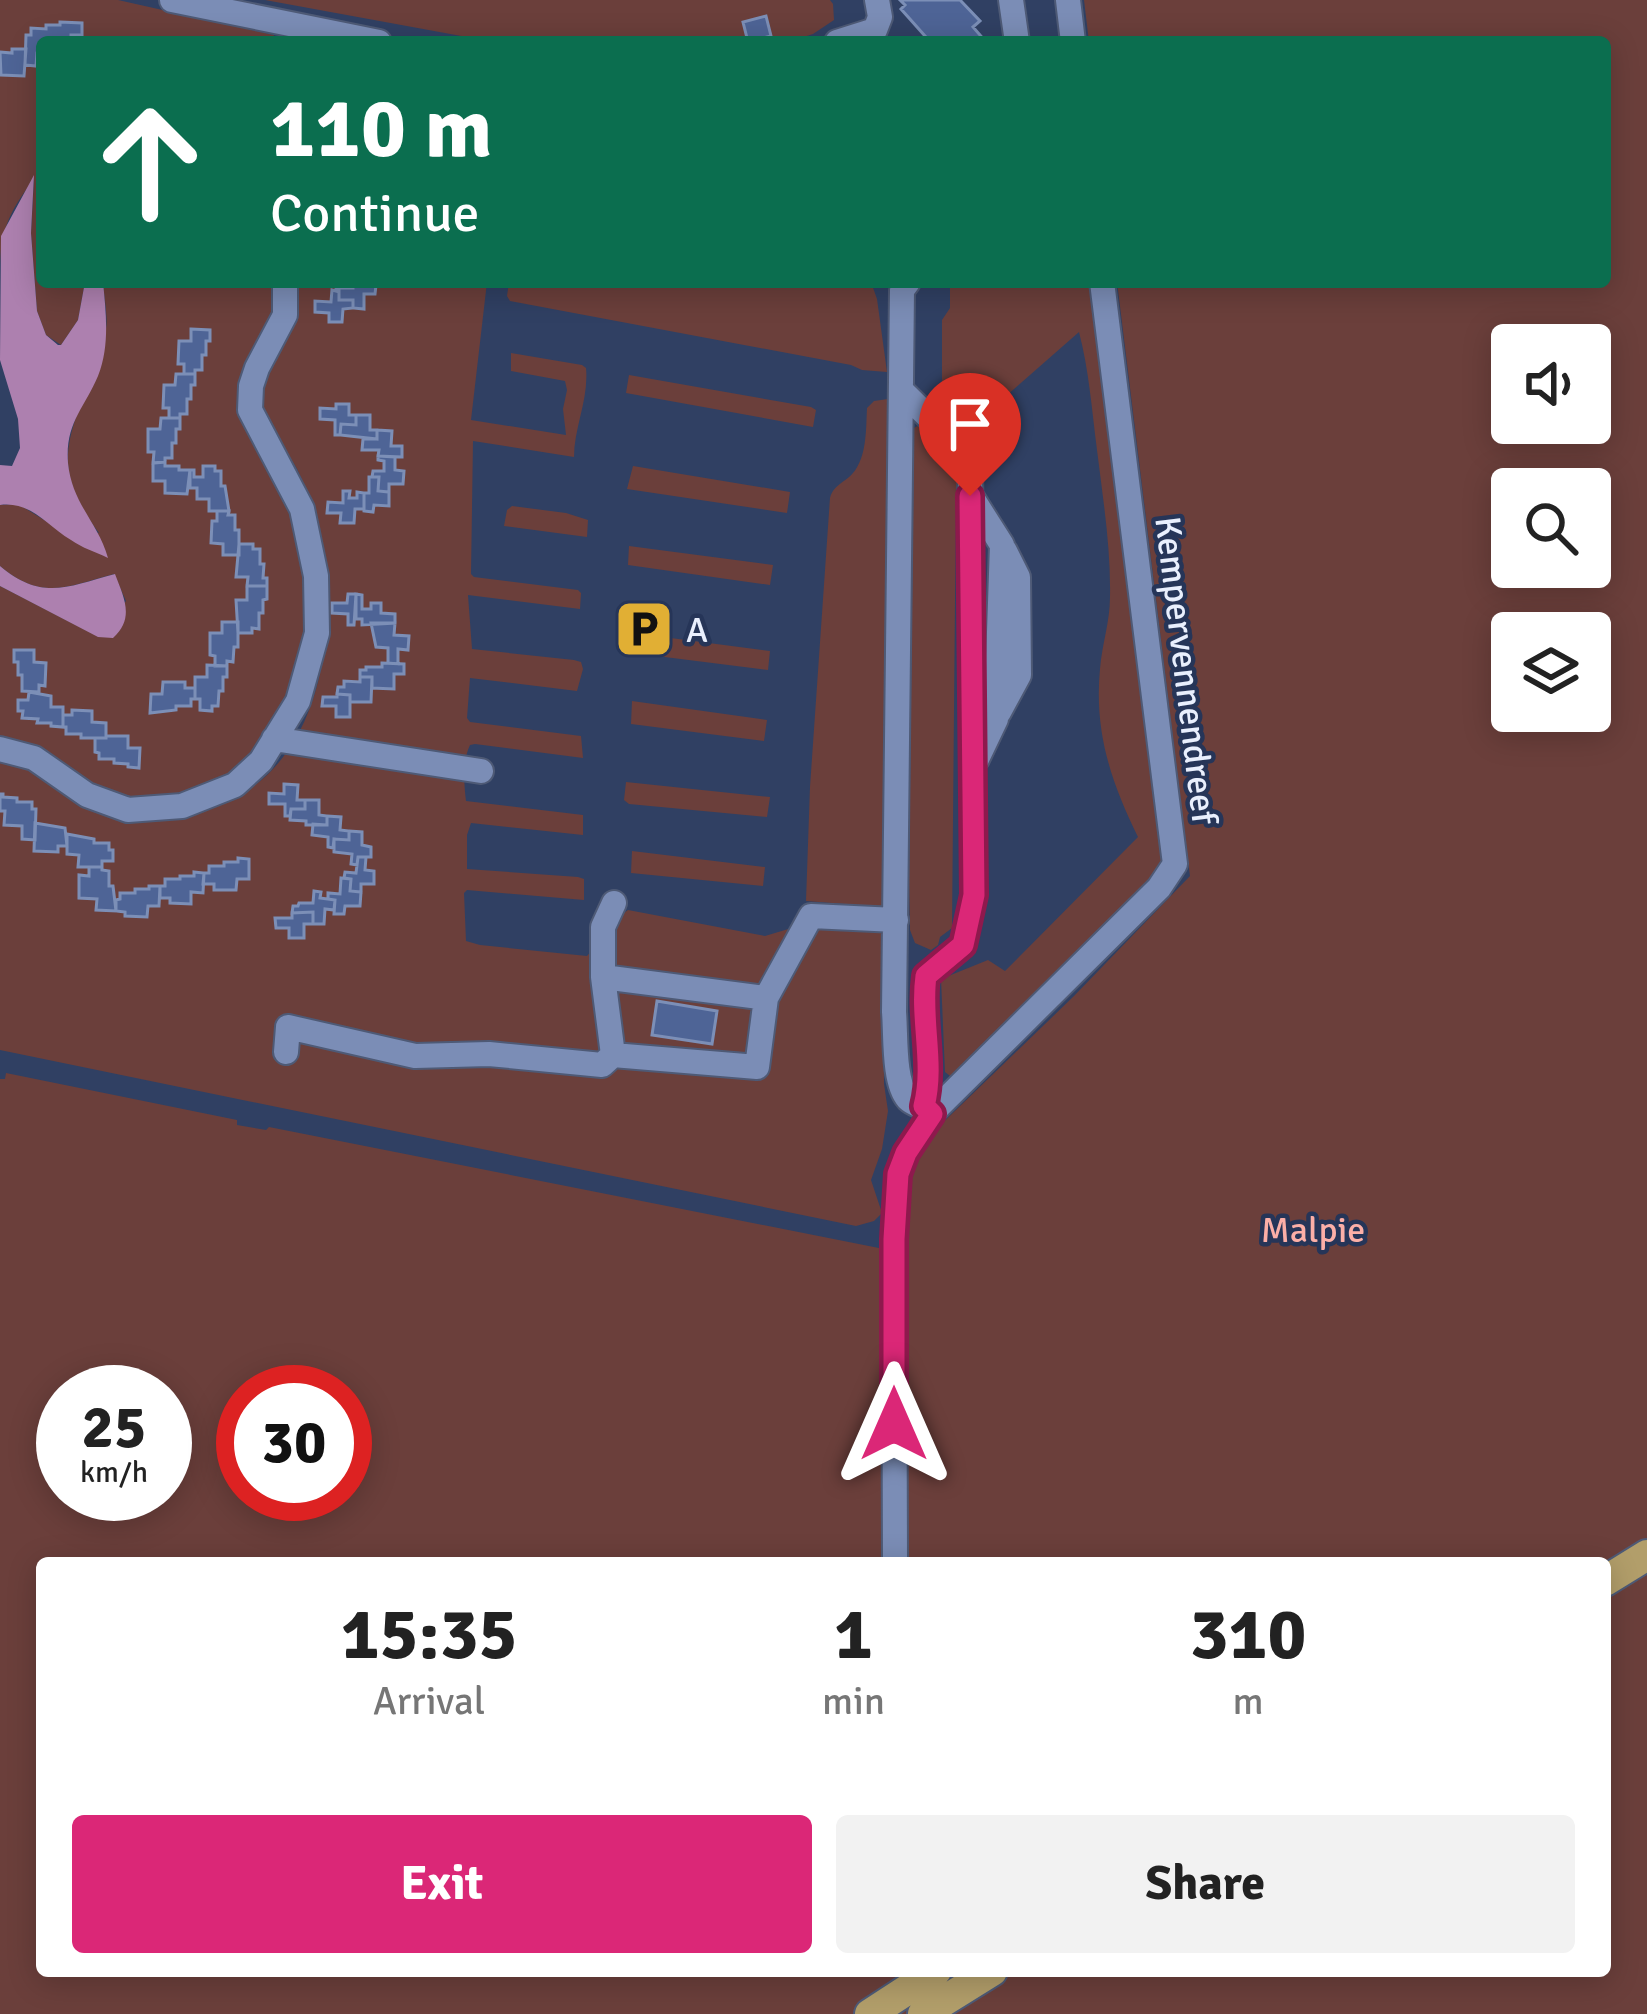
<!DOCTYPE html>
<html lang="en">
<head>
<meta charset="utf-8">
<style>
  body { margin:0; font-family:Signika,sans-serif; background:#f2f2f2; color:#222; height:100vh; display:flex; flex-direction:column; font-size:45px; white-space:nowrap }
  * { box-sizing:border-box; margin:0 }
  p { font-size:39px; color:#767676 }
  .icon { flex:none; width:66px; height:66px; fill:none; stroke:currentColor; stroke-width:2; stroke-linecap:round; stroke-linejoin:round }
  .map { position:relative; flex:1; overflow:hidden }
  .panel { position:absolute; left:36px; top:1557px; width:1575px; height:420px; display:flex; flex-direction:column; background:#fff; border-radius:12px; box-shadow:0 6px 30px #0003 }
  .panel>* { flex:none }
  .top-card { position:absolute; left:36px; top:36px; width:1575px; height:252px; border-radius:12px; box-shadow:0 6px 30px #0003; background:#0b6e4f; color:#fff; overflow:hidden }
  .fabs { position:absolute; left:1491px; top:324px; display:grid; gap:24px }
  .fabs a { display:grid; place-items:center; width:120px; height:120px; border-radius:12px; background:#fff; box-shadow:0 6px 30px #0003; font-size:60px }
  .speed { position:absolute; left:36px; top:1365px; display:flex; gap:24px; font-size:60px; font-weight:700; text-align:center }
  .speed>* { display:grid; place-content:center; width:156px; height:156px; border-radius:50%; background:#fff; box-shadow:0 6px 30px #0003; line-height:1 }
  .speed small { font-size:30px; font-weight:400 }
  .speed .limit { border:18px solid #d22; background:#fff; color:#111 }
  .pin { position:absolute; display:grid; place-items:center; width:102px; height:102px; color:#fff; margin:-123px -51px; border-radius:50% 50% 50% 0; rotate:-45deg; box-shadow:0 0 12px #0007 }
  .pin .icon { rotate:45deg }
  .me { position:absolute; width:132px; margin:-66px; rotate:0deg; stroke-linejoin:round; filter:drop-shadow(0 0 9px #0008) }
  .turn { display:flex; align-items:center; gap:42px; height:252px; padding:0 36px; font-size:54px }
  .turn .icon { width:156px; height:156px; stroke-width:2.5 }
  .turn b { display:block; font-size:84px; line-height:102px }
  .eta { display:flex; justify-content:space-evenly; align-items:center; height:204px; text-align:center }
  .eta b { font-size:72px; font-weight:700; line-height:84px }
  .cta { display:flex; gap:24px; margin-top:auto; padding:24px 36px }
  .cta a { flex:1; height:138px; border-radius:12px; background:#db2777; color:#fff; font-size:48px; font-weight:700; line-height:138px; text-align:center }
  .cta a+a { background:#f2f2f2; color:#222 }
  .map>svg:first-child { display:block }
  .green { fill:#6b3f3b; fill-rule:evenodd }
  .water { fill:#ad80af }
  .building { fill:#4e6496; stroke:#7c8fb7; stroke-width:3 }
  .lines { fill:none; stroke-linecap:round; stroke-linejoin:round }
  .minor-casing { stroke:#4e5a76; stroke-width:28 }
  .major-casing { stroke:#4e5a76; stroke-width:34 }
  .minor { stroke:#7b8db6; stroke-width:24 }
  .major { stroke:#b29e6a; stroke-width:30 }
  .route-casing { stroke:#8e194d; stroke-width:30 }
  .route { stroke:#db2777; stroke-width:21 }
  .labels { text-anchor:middle; stroke-width:9; stroke-linejoin:round; paint-order:stroke }
  .poi-label { font-size:36px; fill:#e9effd; stroke:#263558; text-anchor:start }
  .street-label { font-size:36px; fill:#e9effd; stroke:#263558 }
  .park-label { font-size:36px; fill:#fcafa7; stroke:#263558 }
</style>
</head>
<body>
<div class="map">
<svg width="1647" height="2014" viewBox="0 0 1647 2014">
  <rect width="100%" height="100%" fill="#304063"/>
  <!-- green -->
  <path class="green" d="M0,0h118l156,35 -1,7h-231v240h43l-7,38 -17,25 -15,-10 -9,-24 -6,-78 3,-54c-22,29 -33,48 -34,86z
    M265,0h565l3,4 1,16 -21,14 -25,8h-294z
    M1084,0h563v2014h-1647v-935h5l1,-6 231,47v5l29,5 3,-3 640,127v-69l4,-26 16,-23 145,-140 116,-120 -73,-594h488v-240h-516zM1512,345h78v78h-78zM1512,489h78v78h-78zM1512,633h78v78h-78zM63,1392h102v102h-102zM243,1392h102v102h-102zM42,1563h1563v408h-1563z
    M103,282h173l-2,34 -29,53 -7,31 7,27 40,67 18,39 4,113 -17,61 -46,62 -54,27 -59,4 -36,-12 -65,-45 -30,-6v-151l99,51 27,-36 -12,-27c-48,13 -72,27 -114,-8v-61l18,-1 31,19 50,10c-52,-69 -28,-96 -5,-168 4,-11 10,-24 12,-36 2,-14 -2,-32 -3,-47z
    M290,282h197l-16,138 95,15 -3,-26 4,-19 -2,-9 -54,-10v-18l71,12 4,3c3,31 -12,59 -12,89l-101,-16 -2,133 3,3 104,13 3,3 -1,16 -112,-14 4,54 102,11 7,2 2,7 -6,22 -107,-13 -3,40 3,4 111,14 2,22 -108,-14 -5,1c-8,17 -6,38 -4,56l117,14v20l-112,-12 -4,12v34l111,8 6,2v21l-117,-10 -3,3 2,48 14,4 107,11c14,-15 24,-35 41,-46l137,26 40,-12 78,6 1,154 4,27 -6,38 -11,31 11,33 -8,8 -18,5 -856,-176v-292c14,5 30,9 42,17 22,14 43,37 70,42 14,2 31,0 45,-1 159,-2 189,-171 160,-296 -4,-16 -12,-35 -20,-51 -12,-23 -35,-44 -35,-72 -1,-35 19,-81 28,-115z
    M509,282h362l6,17 10,73 -25,-2 -11,-5 -341,-64 -3,-5z
    M950,282h146l69,586 -211,211 -9,-7 -4,-93 47,-19 17,11 133,-134c-27,-55 -44,-105 -38,-168 2,-25 10,-47 10,-72 1,-49 -7,-98 -13,-147 -5,-39 -8,-80 -18,-118l-90,79 -4,5 3,7c-33,14 -29,-18 -46,-35v-68l8,-12z
    M629,375l182,32 5,3 -3,17 -187,-34z
    M888,399l-5,508 -77,-6 4,-114 20,-289c4,-15 18,-16 26,-29 11,-17 10,-42 11,-61l7,-7z
    M926,421l34,35 -4,37 -4,435 -12,9 -2,8 -7,5 -16,-7 -5,-13 -1,-49 5,-453z
    M633,466l157,26 -3,21 -160,-24z
    M512,506l54,7 22,7 -1,17 -83,-11 3,-16z
    M629,546l144,19 -3,20 -142,-20z
    M625,632l145,19 -2,19 -143,-18z
    M632,701l135,19 -3,21 -133,-17z
    M626,782l144,15 -3,20 -138,-13 -5,-4z
    M632,851l133,16 -2,19 -132,-13z"/>
  <!-- water -->
  <path class="water" d="M34,175l-3,58 6,78 9,24 12,10h3l17,-25 7,-38h18c3,31 7,64 -5,94 -14,33 -33,47 -30,87 4,41 30,59 40,95 -12,-6 -26,-10 -37,-18 -25,-15 -40,-39 -71,-35v-40l12,1 8,-18 -2,-29 -18,-59 1,-124z
    M0,566c42,35 67,21 115,8 9,24 20,44 -2,64l-15,-1 -98,-51z"/>
  <!-- building -->
  <path class="building" d="M900,0h60l20,21 -7,6 13,15h-67l6,-6 -24,-27 4,-4z
    M766,16l5,20 -23,6 -5,-20z
    M60,22l22,1v12h-11v7h-29v11h-5l-1,13 -11,-1 1,-30h5v-7l15,1v-4h14z
    M12,49h14l-2,27 -23,-1 -1,-23 12,1z
    M353,282l23,3 -1,9h-11v15l-11,-1v-8h-14v-12h14z
    M336,288h3v12h14v8l-10,1 -1,13h-13v-9l-14,-1v-11l16,1 1,-12 4,1z
    M191,329l19,1v11h-4v14h-4v15h-7v4h-11v-10h-6l1,-23h12z
    M176,374h19v11h-4v14h-4v15h-7v4h-11v-10h-6l1,-23h11z
    M336,404h13v11h7v10l-15,-1 -1,11h-5v-15l-15,-1v-11l16,1z
    M356,415h14v15h7v9l-37,-4 1,-11 15,1z
    M161,418h19v11h-4v14h-4v15h-7v4l-12,1 1,-11h-6v-23h12z
    M377,430l15,1 -1,15h11v11l-24,-1 1,-6h-17l1,-11h14z
    M378,456l17,1v13l9,1 -1,13h-14v8l-11,-1 1,-14h-7l1,-6h11v-10l-6,-1z
    M165,462v4h14v4h11l-3,24 -22,-1v-12h-12v-18z
    M203,466h12v5h6v15h4l4,25h-20v-12h-12v-11h-7v-18h4v7h9z
    M369,477h10l-1,14 11,1v14l-15,-1 -1,7 -9,-1v-18h5z
    M343,491h7l-1,7h8v-6l7,1v16h-9l-1,14h-14l1,-10h-14l1,-11 15,1z
    M217,511h12l-1,4h7v15h4v25h-16v-11l-12,-1 1,-22h5z
    M239,544h14v5h7v15h4l-1,14h4v8h-20l1,-9h-12z
    M247,586h20v13l-4,1v13h-4v16l-7,-1v5h-14l-2,-33h11z
    M348,594h8l-2,31h-6v-11l-16,-1v-10h15z
    M356,594l6,1v14h9v-6h10v10l14,1v9l-33,2v-6h-6z
    M222,622h16v25h-4l-1,15 -6,-1v5h-12v-10l-5,-1v-22h12z
    M371,623h24l-1,12 15,1 -1,14 -10,-1v15l-10,-1v-15l-12,-1z
    M14,650h20v12l12,1 -1,23 -6,-1v7l-17,-1v-16h-4v-13h-4z
    M382,663l22,1v10h-10v15l-22,-1v-11h-12v-7h6v-3h16z
    M207,665l20,1v11h-4v14h-4l-1,15h-6v5l-12,-1v-11h-5v-22h12z
    M360,677h12l-1,25h-21v-7l-13,-1 1,-7h6v-6l16,1z
    M163,682h22v6h10v11h-4v7h-15v4l-26,3 1,-19h11z
    M29,692l22,4v11h12v20l-12,-1v-3h-14l1,-4 -16,-1 1,-7h-5v-11h10z
    M337,694l13,1v22h-14v-11h-14l1,-9h14z
    M72,710l20,1v11l14,1v15h-25v-4h-15v-7h-3v-12h9z
    M106,736h22v12h12l-1,20 -11,-1v-3l-14,-1v-4h-15v-6l-4,-1v-14h11z
    M284,784l14,1 -1,15h8v9h-14l-1,7h-5v-12h-16v-11l15,1z
    M0,794h3v3l14,1v4h15v7h4l-1,31 -13,-1v-13l-18,-1 1,-14h-5z
    M305,800h14v15l8,1v9h-21v-4l-16,-1 1,-11h14z
    M327,816l14,1 -1,13 9,1v9l-15,-1 -1,9 -5,-1v-10l-16,-2 1,-11 14,1z
    M35,823l30,5 2,18h-9v6l-24,-1z
    M349,831l13,1v13l9,2v10h-13l-1,8 -6,-1 1,-10 -18,-2v-13l15,1z
    M67,834l27,5v4h15v7h4v11h-11v6h-24l1,-12 -12,-1z
    M358,857h8l-1,13 9,1v13h-13v8l-11,-1 1,-12 -7,-1 1,-6 11,1z
    M238,858l11,1v20h-12l-1,11h-22v-6h-11l1,-11h5v-7h15v-4h14z
    M89,867h13v3l7,1v15h4l3,25 -20,-1 1,-11 -18,-1v-23l10,1z
    M194,872l10,1 -1,20 -12,-1v12l-21,-1v-5h-10v-12h5v-7h15v-3h14z
    M341,878l10,1 -1,12 11,1 -1,14h-15l-1,8h-10l1,-14 -7,-1v-6l12,1z
    M149,886h11l-1,20h-11l-1,11 -22,-1v-4l-9,-1v-11l4,-1v-6h15v-4h14z
    M314,891l7,1 -1,6 15,2 -1,10 -9,-1 -1,15h-11v-12l-21,1 1,-7h5l1,-3h14z
    M313,912v12h-9v14h-15v-10h-13l-1,-10h17v-5z
    M657,1001l60,10 -5,33 -60,-9z"/>
  <g class="lines">
    <defs>
      <path id="minor" d="M172,0l207,42
        M1011,0l6,42
        M1068,0l5,42
        M837,42l38,-12 5,-13 -3,-17
        M908,282l-6,8 -8,722c2,22 -1,70 14,87 7,7 16,6 24,14
        M902,391l68,67 4,437 -11,50 -37,31c-6,43 9,88 -2,130
        M971,496l31,49 -6,174 -19,40
        M999,712l20,-37 -1,-98 -13,-26
        M274,739l207,32
        M0,749l34,9 53,37 41,15 54,-4 53,-21 26,-24 37,-60 19,-68 -1,-57 -14,-67 -52,-99 1,-24 6,-18 28,-53v-33
        M603,977v-50l11,-24
        M286,1052l2,-25 127,29 74,-2 113,11 11,-10 144,12 9,-69 45,-82 85,4
        M613,1055l-10,-78 163,21
        M895,1563l-1,-324 4,-65 8,-21 26,-40 227,-225 16,-24 -73,-582"/>
      <path id="major" d="M1605,1581l42,-26
        M870,2014l66,-43
        M923,2014l69,-43"/>
    </defs>
    <!-- minor casing -->
    <use href="#minor" class="minor-casing"/>
    <!-- major casing -->
    <use href="#major" class="major-casing"/>
    <!-- minor -->
    <use href="#minor" class="minor"/>
    <!-- major -->
    <use href="#major" class="major"/>
  </g>
  <g class="lines">
    <defs>
      <path id="route" d="M894,1424v-185l4,-65 8,-21 26,-39 -8,-8c11,-42 -4,-87 2,-130l37,-31 11,-50 -4,-399"/>
    </defs>
    <!-- route casing -->
    <use href="#route" class="route-casing"/>
    <!-- route -->
    <use href="#route" class="route"/>
  </g>
  <!-- icons -->
  <defs>
    <symbol id="parking-square" viewBox="-11 -11 22 22"><rect x="-9" y="-9" width="18" height="18" rx="4" fill="#e1af34" stroke="#263558"/><path d="M-3.5-5.5H1a3.5 3.5 0 0 1 0 7H-1V5.5H-3.5ZM-1-3.4V-.6H.8a1.4 1.4 0 0 0 0-2.8Z" fill="#111"/></symbol>
  </defs>
  <g fill-rule="evenodd">
    <use href="#parking-square" x="611" y="596" width="66" height="66"/>
  </g>
  <g class="labels">
    <!-- poi labels -->
    <g class="poi-label">
      <text x="686" y="642">A</text>
    </g>
    <!-- street labels -->
    <g class="street-label">
      <text transform="translate(1187 670) rotate(83)" y="13">Kempervennendreef</text>
    </g>
    <!-- park labels -->
    <g class="park-label">
      <text x="1313" y="1242">Malpie</text>
    </g>
  </g>
</svg>
<div class="fabs">
<a><svg class="icon" aria-label="sound" viewBox="0 0 24 24"><path d="M4 9h4l5-4v14l-5-4H4zM17 9q2 3 0 6"/></svg></a>
<a><svg class="icon" aria-label="search" viewBox="0 0 24 24"><circle cx="10" cy="10" r="6"/><path d="M15 15l6 6"/></svg></a>
<a><svg class="icon" aria-label="layers" viewBox="0 0 24 24"><path d="M12 4l9 5-9 5-9-5zM3 14l9 5 9-5"/></svg></a>
</div>
<div class="speed"><div>25<small>km/h</small></div><div class="limit">30</div></div>
<div class="pin" style="left:970px;top:496px;background:#d93025"><svg class="icon" aria-label="arrive" viewBox="0 0 24 24"><path d="M6 21V4h12l-3 4 3 4H6"/></svg></div>
<svg class="me" style="left:894px;top:1424px" viewBox="-20 -20 40 40"><path d="M0-17L14 15 0 8-14 15z" fill="#db2777" stroke="#fff" stroke-width="4"/></svg>
<div class="top-card">
<div class="turn"><svg class="icon" aria-label="ahead" viewBox="0 0 24 24"><path d="M12 20V5M6 11l6-6 6 6"/></svg><div><b>110 m</b>Continue</div></div>
</div>
<section class="panel">
<div class="eta">
<div><b>15:35</b><p>Arrival</p></div>
<div><b>1</b><p>min</p></div>
<div><b>310</b><p>m</p></div>
</div>
<div class="cta"><a>Exit</a><a>Share</a></div>
</section>
</div>
</body>
</html>
